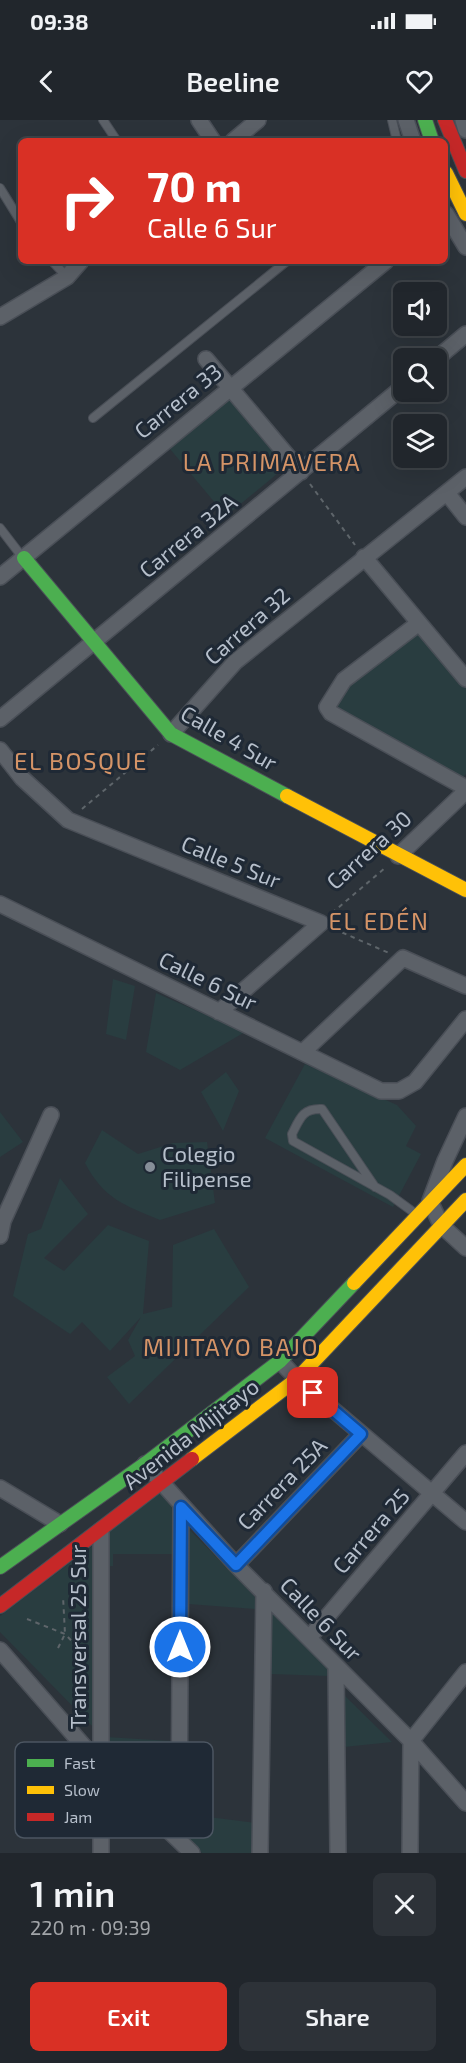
<!DOCTYPE html>
<html lang="en">
<head>
<meta charset="utf-8">
<style>
  body { margin:0; font-family:"Exo 2",sans-serif; background:#2d3238; color:#f1f3f6; height:100vh; display:flex; flex-direction:column; font-size:22px; white-space:nowrap }
  * { box-sizing:border-box; margin:0 }
  p { font-size:20px; color:#a2a5a9 }
  .icon { flex:none; width:33px; height:33px; fill:none; stroke:currentColor; stroke-width:2; stroke-linecap:round; stroke-linejoin:round }
  .map { position:relative; height:1733px; overflow:hidden }
  .details { display:flex; flex-direction:column; background:#21262c; flex:1 }
  .details>* { flex:none }
  .banner { position:absolute; left:18px; top:18px; width:430px; height:126px; border-radius:9px; box-shadow:0 6px 24px #0002,0 0 0 2px #3e4348; background:#d93025; color:#fff; overflow:hidden }
  .tools { position:absolute; left:393px; top:162px; display:grid; gap:12px }
  .tools a { display:grid; place-items:center; width:54px; height:54px; border-radius:9px; background:#21262c; box-shadow:0 6px 24px #0002,0 0 0 2px #3e4348; font-size:30px }
  .pin { position:absolute; display:grid; place-items:center; width:51px; height:51px; color:#fff; margin:-26px; border-radius:12px; box-shadow:0 3px 9px #0006 }
  .me { position:absolute; width:66px; margin:-33px; rotate:0deg; stroke-linejoin:round; filter:drop-shadow(0 0 4px #0008) }
  .turn { display:flex; align-items:center; gap:21px; height:126px; padding:0 30px; font-size:27px }
  .turn .icon { width:78px; height:78px; stroke-width:2.5 }
  .turn b { display:block; font-size:42px; line-height:51px }
  .round { display:grid; place-items:center; flex:none; width:63px; height:63px; border-radius:9px; background:#2d3238 }
  .headline { display:flex; align-items:center; justify-content:space-between; height:102px; padding:0 30px }
  h1 { font-size:36px; font-weight:600; line-height:45px }
  .primary-button { display:flex; gap:12px; margin-top:auto; padding:12px 30px }
  .primary-button a { flex:1; height:69px; border-radius:9px; background:#d93025; color:#fff; font-size:24px; font-weight:600; line-height:69px; text-align:center }
  .primary-button a+a { background:#2d3238; color:#f1f3f6 }
  .status { display:flex; justify-content:space-between; align-items:center; height:42px; padding:0 30px; background:#21262c; direction:ltr }
  .status svg { height:16px; fill:currentColor }
  header { display:flex; justify-content:space-between; align-items:center; height:78px; padding:0 30px; background:#21262c; font-size:27px; font-weight:600 }
  .map>svg:first-child { display:block }
  .green { fill:#293d40 }
  .lines { fill:none; stroke-linecap:round; stroke-linejoin:round }
  .lane-casing { stroke:#4a4f57; stroke-width:10 }
  .street-casing { stroke:#4a4f57; stroke-width:18 }
  .fast-casing { stroke:#4a4f57; stroke-width:16 }
  .slow-casing { stroke:#4a4f57; stroke-width:16 }
  .jam-casing { stroke:#4a4f57; stroke-width:16 }
  .path { stroke:#5e656a; stroke-width:2; stroke-dasharray:4.5 4.5; stroke-linecap:butt }
  .lane { stroke:#5c6168; stroke-width:8 }
  .street { stroke:#5c6168; stroke-width:15 }
  .fast { stroke:#4caf50; stroke-width:14 }
  .slow { stroke:#ffc107; stroke-width:14 }
  .jam { stroke:#c62828; stroke-width:14 }
  .route-casing { stroke:#114b97; stroke-width:15 }
  .route { stroke:#1a73e8; stroke-width:10 }
  .poi-dot { fill:#868e98; stroke:#1f2935; stroke-width:2 }
  .labels { text-anchor:middle; stroke-width:6; stroke-linejoin:round; paint-order:stroke }
  .street-label { font-size:22px; fill:#b6bfcb; stroke:#1f2935 }
  .poi-label { font-size:22px; fill:#b6bfcb; stroke:#1f2935; text-anchor:start }
  .neighbourhood-label { font-size:24px; letter-spacing:1.5px; fill:#d59467; stroke:#1f2935 }
  .key { fill:#1f2935; stroke:#4c5662; stroke-width:1.5 }
  .key-label { font-size:16px; fill:#b6bfcb }
</style>
</head>
<body>
<div class="status"><b>09:38</b><svg viewBox="0 0 49 12"><path d="M0 12V9h3v3zM5 12V6h3v6zM10 12V3h3v9zM15 12V0h3v12zM26 1h20v11H26zM47 4h2v5h-2z"/></svg></div>
<header><svg class="icon" aria-label="back" viewBox="0 0 24 24"><path d="M15 5l-7 7 7 7"/></svg>Beeline<svg class="icon" aria-label="heart" viewBox="0 0 24 24"><path d="M12 20l-8-8c-3-5 5-10 8-4 3-6 11-1 8 4z"/></svg></header>
<div class="map">
<svg width="466" height="1733" viewBox="0 0 466 1733">
  <rect width="100%" height="100%" fill="#2c333a"/>
  <!-- green -->
  <path class="green" d="M234,276l55,68 -63,52 -56,-67z
    M418,512l48,55v87l-6,6 -126,-70 17,-26z
    M113,859l22,7 -9,54 -20,-6z
    M156,873l89,39 -65,38 -34,-18z
    M305,944l92,41 19,21 -10,20 15,8 -28,53 -128,-69z
    M226,952l13,19 -16,40 -22,-39z
    M0,992l23,30 -23,15z
    M102,1010l36,24 35,-11 34,-1 8,61 -55,17c-36,-15 -56,-21 -75,-57z
    M60,1058l28,36 -44,44 20,13 44,-46 41,16 -6,73 29,-7 1,-62 41,-16 35,58 -120,117 -22,-27 28,-21 -7,-16 13,-23 -31,34 -28,-29 -12,12 -57,-38 15,-62 13,-5z
    M160,1371l16,16v47h-63v12h-7l-2,-31z
    M186,1406l72,74 -3,9 -67,-5z
    M95,1424l-1,184 -94,-96v-16z
    M270,1488l59,63 1,5 -60,-2z
    M345,1576l47,46 -48,5 -1,-48z
    M106,1617l65,4 -1,65 -67,-58z
    M185,1694l71,9 -1,30h-53l-19,-19z"/>
  <g class="lines">
    <defs>
      <path id="lane" d="M103,0l14,21
        M392,0l5,21
        M0,68l21,34
        M52,141l15,16
        M93,298l194,-157
        M0,408l23,30
        M375,1067l-53,-78c-19,-1 -22,9 -30,25l1,7 97,54 26,19"/>
      <path id="street" d="M199,0l14,21
        M406,0l7,21
        M463,0l3,10
        M233,21l25,-21
        M446,94l20,33
        M0,197l67,-40 14,-16
        M206,239l95,113
        M436,239l30,-25
        M447,373l19,24
        M364,437l102,122
        M0,457l386,-316
        M419,503l-75,57 -17,27 4,6 135,75
        M0,599l404,-333
        M171,614l64,-72 231,-185
        M0,630l22,28 46,42 253,103 -102,89
        M398,736l68,-65
        M0,784l381,187h18l16,-9 51,-63
        M304,931l99,-93 63,28
        M466,996l-21,45 -15,40 11,24 25,23
        M0,1116l3,-15 48,-106
        M280,1241l17,18 169,143
        M145,1344l91,101 175,176 55,62
        M0,1368l60,36
        M101,1410v323
        M236,1445l125,-131
        M309,1518l157,-185
        M0,1530l101,116 91,87
        M336,1548l2,185
        M179,1714l2,-327
        M260,1733l4,-262
        M410,1733l1,-112 55,-69"/>
      <path id="fast" d="M425,0l7,21
        M24,438l147,176 116,62
        M0,1447l145,-103 135,-103 74,-78"/>
      <path id="slow" d="M446,53l20,41
        M287,676l179,94
        M354,1163l112,-118
        M192,1339l105,-80 169,-179"/>
      <path id="jam" d="M445,0l21,51
        M0,1486l192,-147"/>
    </defs>
    <!-- lane casing -->
    <use href="#lane" class="lane-casing"/>
    <!-- street casing -->
    <use href="#street" class="street-casing"/>
    <!-- fast casing -->
    <use href="#fast" class="fast-casing"/>
    <!-- slow casing -->
    <use href="#slow" class="slow-casing"/>
    <!-- jam casing -->
    <use href="#jam" class="jam-casing"/>
    <!-- path -->
    <path class="path" d="M310,364l45,61
      M82,689l76,-64
      M332,793l53,-45
      M334,809l55,24
      M27,1499l38,15 21,22
      M58,1528l7,-14 -2,-38"/>
    <!-- lane -->
    <use href="#lane" class="lane"/>
    <!-- street -->
    <use href="#street" class="street"/>
    <!-- fast -->
    <use href="#fast" class="fast"/>
    <!-- slow -->
    <use href="#slow" class="slow"/>
    <!-- jam -->
    <use href="#jam" class="jam"/>
  </g>
  <g class="lines">
    <defs>
      <path id="route" d="M180,1527l1,-140 55,58 125,-131 -48,-41"/>
    </defs>
    <!-- route casing -->
    <use href="#route" class="route-casing"/>
    <!-- route -->
    <use href="#route" class="route"/>
  </g>
  <!-- markers -->
  <circle class="poi-dot" cx="150" cy="1047" r="6"/>
  <g class="labels">
    <!-- street labels -->
    <g class="street-label">
      <text transform="translate(178 281) rotate(-39)" y="8">Carrera 33</text>
      <text transform="translate(188 416) rotate(-39)" y="8">Carrera 32A</text>
      <text transform="translate(247 506) rotate(-41)" y="8">Carrera 32</text>
      <text transform="translate(229 618) rotate(30)" y="8">Calle 4 Sur</text>
      <text transform="translate(369 730) rotate(-42)" y="8">Carrera 30</text>
      <text transform="translate(231 742) rotate(22)" y="8">Calle 5 Sur</text>
      <text transform="translate(208 861) rotate(26)" y="8">Calle 6 Sur</text>
      <text transform="translate(191 1314) rotate(-38)" y="8">Avenida Mijitayo</text>
      <text transform="translate(282 1364) rotate(-46)" y="8">Carrera 25A</text>
      <text transform="translate(371 1411) rotate(-49)" y="8">Carrera 25</text>
      <text transform="translate(321 1499) rotate(46)" y="8">Calle 6 Sur</text>
      <text transform="translate(78 1517) rotate(-90)" y="8">Transversal 25 Sur</text>
    </g>
    <!-- poi labels -->
    <g class="poi-label">
      <text x="162" y="1042">Colegio<tspan x="162" dy="25">Filipense</tspan></text>
    </g>
    <!-- neighbourhood labels -->
    <g class="neighbourhood-label">
      <text x="272" y="351">LA PRIMAVERA</text>
      <text x="81" y="650">EL BOSQUE</text>
      <text x="379" y="810">EL EDÉN</text>
      <text x="231" y="1236">MIJITAYO BAJO</text>
    </g>
  </g>
  <!-- legend -->
  <rect x="15" y="1622" width="198" height="96" rx="9" class="key"/>
  <rect x="27" y="1639" width="27" height="8" fill="#4caf50"/>
  <rect x="27" y="1666" width="27" height="8" fill="#ffc107"/>
  <rect x="27" y="1693" width="27" height="8" fill="#c62828"/>
  <g class="key-label">
    <text x="64" y="1649">Fast</text>
    <text x="64" y="1676">Slow</text>
    <text x="64" y="1703">Jam</text>
  </g>
</svg>
<div class="tools">
<a><svg class="icon" aria-label="sound" viewBox="0 0 24 24"><path d="M4 9h4l5-4v14l-5-4H4zM17 9q2 3 0 6"/></svg></a>
<a><svg class="icon" aria-label="search" viewBox="0 0 24 24"><circle cx="10" cy="10" r="6"/><path d="M15 15l6 6"/></svg></a>
<a><svg class="icon" aria-label="layers" viewBox="0 0 24 24"><path d="M12 4l9 5-9 5-9-5zM3 14l9 5 9-5"/></svg></a>
</div>
<div class="pin" style="left:313px;top:1273px;background:#d93025"><svg class="icon" aria-label="arrive" viewBox="0 0 24 24"><path d="M6 21V4h12l-3 4 3 4H6"/></svg></div>
<svg class="me" style="left:180px;top:1527px" viewBox="-20 -20 40 40"><circle r="17" fill="#1a73e8" stroke="#fff" stroke-width="3"/><path d="M0-11L8 9 0 5-8 9z" fill="#fff"/></svg>
<div class="banner">
<div class="turn"><svg class="icon" aria-label="right" viewBox="0 0 24 24"><path d="M7 20v-9h11M14 6l5 5-5 5"/></svg><div><b>70 m</b>Calle 6 Sur</div></div>
</div>
</div>
<section class="details">
<div class="headline"><div><h1>1 min</h1><p>220 m · 09:39</p></div><a class="round"><svg class="icon" aria-label="close" viewBox="0 0 24 24"><path d="M6 6l12 12M18 6L6 18"/></svg></a></div>
<div class="primary-button"><a>Exit</a><a>Share</a></div>
</section>
</body>
</html>
